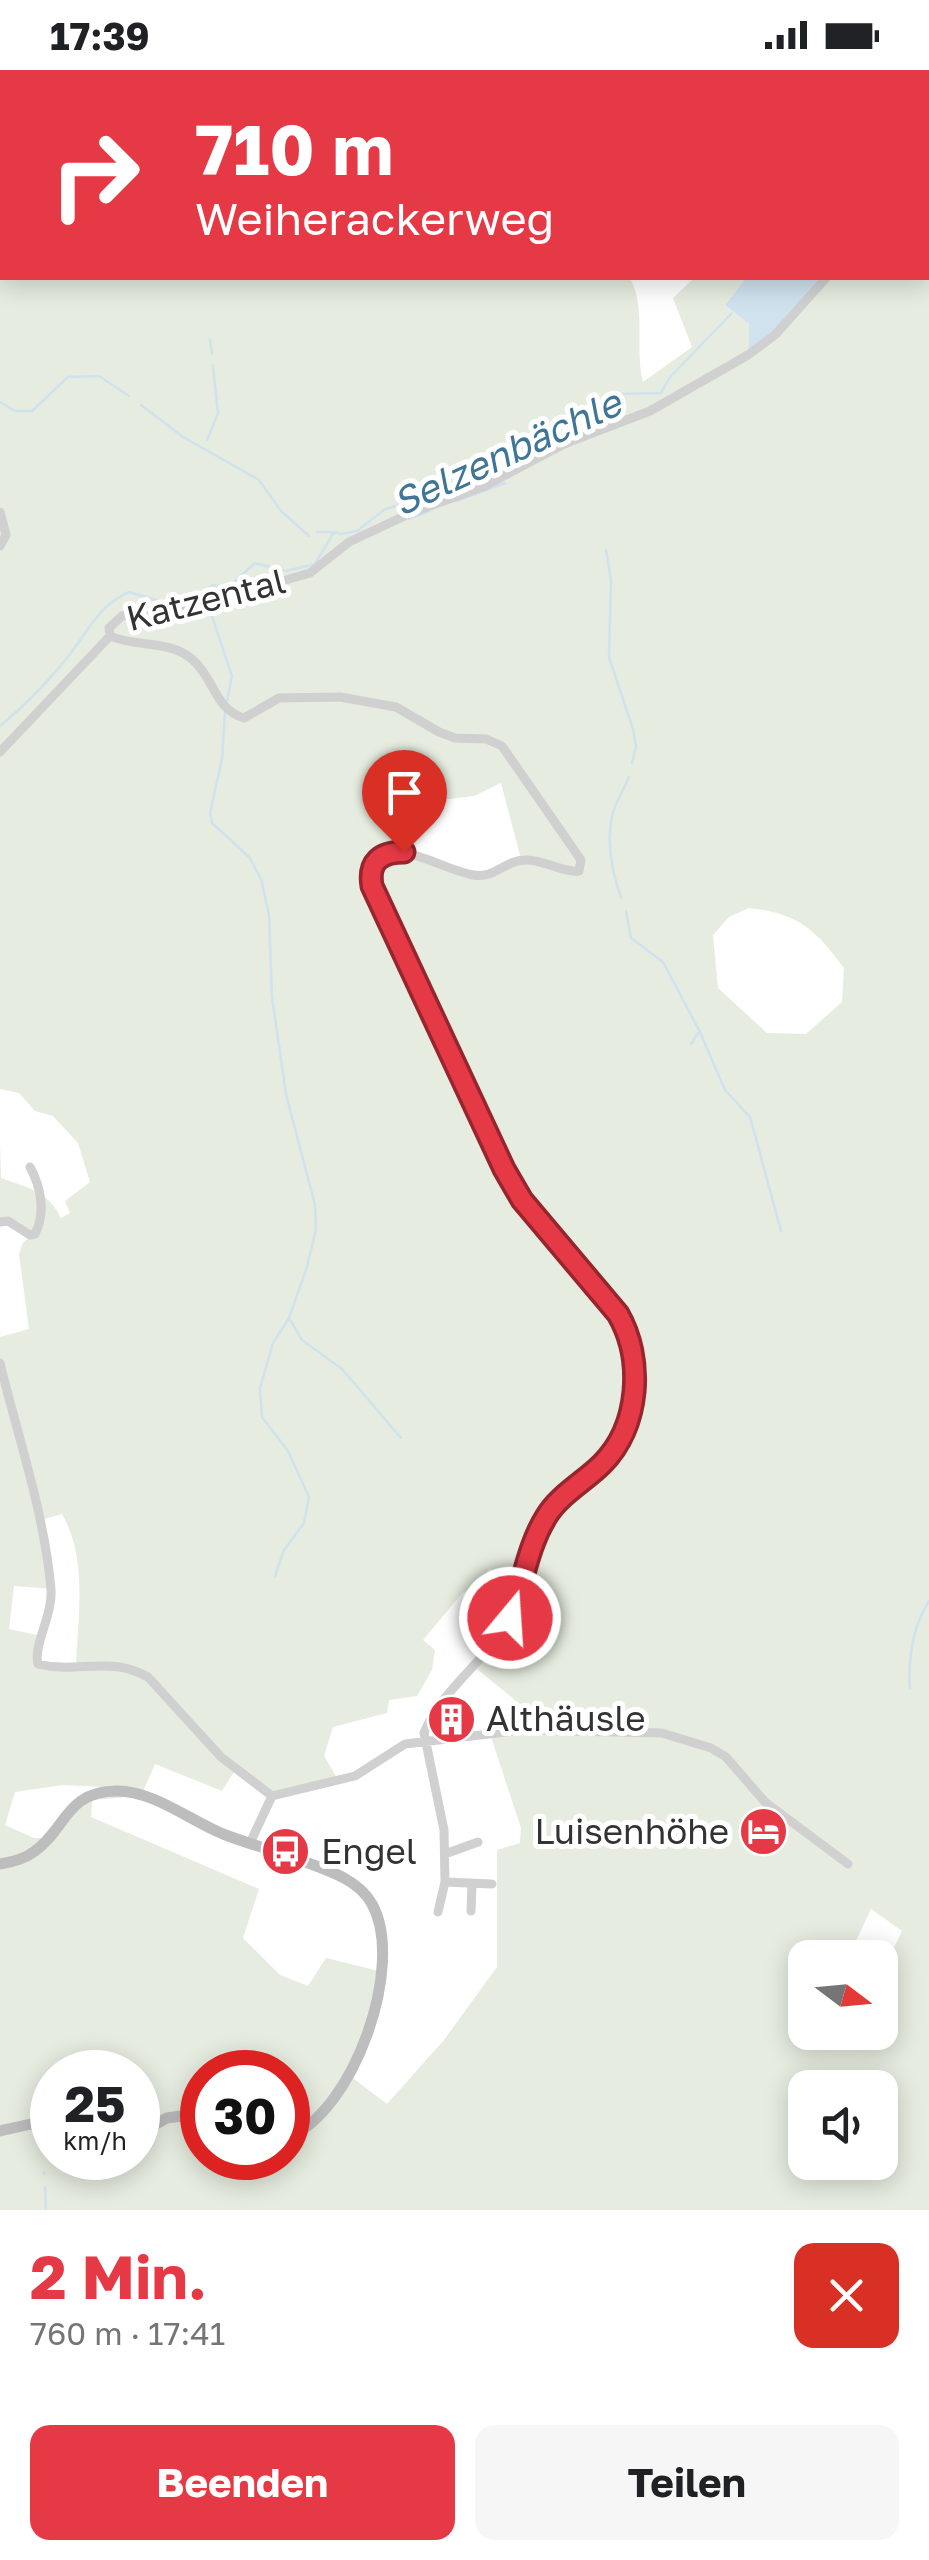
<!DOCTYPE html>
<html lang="de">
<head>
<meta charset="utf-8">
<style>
  body { margin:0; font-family:"Golos Text",sans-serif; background:#f6f6f6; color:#202124; height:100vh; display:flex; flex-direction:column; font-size:38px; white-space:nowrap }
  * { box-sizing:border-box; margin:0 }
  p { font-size:32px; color:#757577 }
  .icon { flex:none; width:55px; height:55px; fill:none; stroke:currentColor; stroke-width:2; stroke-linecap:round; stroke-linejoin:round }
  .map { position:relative; height:2140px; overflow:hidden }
  .sheet { display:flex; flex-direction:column; background:#fff; flex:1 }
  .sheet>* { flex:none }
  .hud { position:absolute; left:0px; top:0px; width:930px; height:210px; box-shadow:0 5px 25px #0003; background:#e63946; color:#fff; overflow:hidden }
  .needle { width:65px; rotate:106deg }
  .buttons { position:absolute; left:788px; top:1870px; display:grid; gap:20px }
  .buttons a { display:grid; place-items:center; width:110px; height:110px; border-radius:20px; background:#fff; box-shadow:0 5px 25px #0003; font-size:50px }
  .speed { position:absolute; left:30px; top:1980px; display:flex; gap:20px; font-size:50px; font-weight:700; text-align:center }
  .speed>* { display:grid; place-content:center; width:130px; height:130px; border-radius:50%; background:#fff; box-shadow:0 5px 25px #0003; line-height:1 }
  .speed small { font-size:25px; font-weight:400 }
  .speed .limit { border:15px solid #d22; background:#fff; color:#111 }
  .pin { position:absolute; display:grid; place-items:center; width:85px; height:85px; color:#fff; margin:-102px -42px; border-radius:50% 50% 50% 0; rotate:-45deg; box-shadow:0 0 10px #0007 }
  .pin .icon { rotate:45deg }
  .me { position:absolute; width:110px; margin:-55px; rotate:18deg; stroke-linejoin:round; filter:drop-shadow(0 0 8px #0008) }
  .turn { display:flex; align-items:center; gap:35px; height:210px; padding:0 30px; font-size:45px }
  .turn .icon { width:130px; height:130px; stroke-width:2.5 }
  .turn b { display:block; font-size:70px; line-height:85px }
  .round { display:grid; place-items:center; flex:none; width:105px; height:105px; border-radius:20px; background:#f6f6f6 }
  .headline { display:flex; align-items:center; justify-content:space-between; height:170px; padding:0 30px }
  h1 { font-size:60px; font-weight:700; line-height:75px; color:#e63946 }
  .button { display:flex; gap:20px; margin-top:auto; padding:20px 30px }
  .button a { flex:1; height:115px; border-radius:20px; background:#e63946; color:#fff; font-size:40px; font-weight:700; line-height:115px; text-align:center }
  .button a+a { background:#f6f6f6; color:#202124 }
  .status { display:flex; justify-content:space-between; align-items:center; height:70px; padding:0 50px; background:#fff; direction:ltr }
  .status svg { height:28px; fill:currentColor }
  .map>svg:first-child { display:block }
  .green { fill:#e6ecdf; fill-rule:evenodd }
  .water { fill:#cfe2ee }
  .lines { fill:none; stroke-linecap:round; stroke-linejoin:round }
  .stream { stroke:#cfe2ee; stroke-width:2.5 }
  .street { stroke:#d0d0d0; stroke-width:9 }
  .secondary { stroke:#bdbdbd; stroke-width:11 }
  .route-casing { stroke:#96252e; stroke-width:25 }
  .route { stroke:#e63946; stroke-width:18 }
  .labels { text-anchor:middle; stroke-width:10; stroke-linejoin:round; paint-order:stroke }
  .street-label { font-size:35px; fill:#333; stroke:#fff }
  .poi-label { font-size:35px; fill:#333; stroke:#fff; text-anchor:start }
  .water-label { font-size:38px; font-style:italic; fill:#3f7597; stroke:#fff }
</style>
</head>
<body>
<div class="status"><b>17:39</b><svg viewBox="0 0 49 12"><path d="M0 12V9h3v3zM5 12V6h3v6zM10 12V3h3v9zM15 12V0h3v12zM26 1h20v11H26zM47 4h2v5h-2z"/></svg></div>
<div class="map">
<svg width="929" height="2140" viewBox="0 0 929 2140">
  <rect width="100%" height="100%" fill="#fff"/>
  <!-- green -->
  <path class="green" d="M0,0h929v2140h-929v-873l29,-8 -10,-75 4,-11 6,-6 -17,-12h-12v-81l1,34c27,10 47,13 60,40l9,-5 -5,-12 25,-19 -12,-39 -25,-27 -18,-5 -16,-18 -19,-4zM2,2h926v206h-102l-78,75 1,-29 -24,-19 21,-27h-55l1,2 -19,18 19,49 -49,35c-9,-34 4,-72 -13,-104h-628zM501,713l20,76 -42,17 -81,-28 10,-38 23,-12 19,1 24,-3zM749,838c49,5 67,22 95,60l-2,34 -36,32 -39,-1 -49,-45 -5,-53 16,-18zM62,1444c26,45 16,101 14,152l-38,-2 4,-28 -33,-7 5,-43 40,3 -13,-69zM489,1499l34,8 -21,55 -14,16 -11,21 38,31 -8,33 -16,4 30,91 -1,15 -23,7v117l-53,73 -57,64 -38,-29 30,-90v-14l-53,-13 -18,28 -28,-11 -37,-37 16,-49 -168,-72 1,-17 49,-4 14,-32 67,27 12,-19 38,20 65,-14 -13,-22 9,-29 54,-14 2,-13 28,-4 15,-26 3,-20 -12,-10 41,-49 9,4zM63,1715l38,2 -53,51h-14l-29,-13 10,-33zM871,1839l31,22 -14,29 -32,-19zM805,1888h75v74h-75zM52,2002h86v86h-86zM202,2002h86v86h-86zM805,2018h75v74h-75z"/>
  <!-- water -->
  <path class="water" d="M746,208h80l-51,57 -27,20 1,-31 -24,-19z"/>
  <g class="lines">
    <!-- stream -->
    <path class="stream" d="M908,2l1,-2
      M210,270l2,14
      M0,332l15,9h17l36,-34 31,-1 30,20
      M141,335l42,32 76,43 22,31 28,25
      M207,370l11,-27 -5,-48
      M456,431l49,-18
      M409,449l20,-8
      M317,462h14
      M606,480l5,30 -2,77 24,72 3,18 -4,16
      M210,540l22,66 -5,25
      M225,643l-3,46 -12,54 2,10 37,34 12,22 8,36 3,82 14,97 29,111 1,24 -9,38 -18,51 -16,25 -13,45 2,29 26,34 21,46 -5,26 -20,27 -9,26
      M0,656c24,-20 47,-43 66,-67 22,-26 30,-52 63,-67l30,9 28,3 26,-19 16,2 26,-24 31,8 29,-7 19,-32 7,2 16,-3 28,-22 37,-10 23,-16 24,-3 111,-66 32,-5 8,-15 41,-1 9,-16 62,-64
      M621,828c-9,-26 -15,-54 -9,-82 3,-14 12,-26 17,-39
      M626,841l5,27 32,24 36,68 26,60 25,27 31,114
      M691,974l7,-11
      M290,1250l12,20 40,29 59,69
      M910,1618c-2,-31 2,-60 19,-87
      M44,2102v2
      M45,2117l1,23"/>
    <!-- street -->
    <path class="street" d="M928,18l1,-5
      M0,442l6,23 -6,11
      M110,566c27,12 59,3 83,24 21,18 22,50 51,58l35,-20 61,-1 56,10 43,25 16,6 31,1 16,7 79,114 -2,11c-17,2 -35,-12 -54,-11 -20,0 -30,19 -52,15 -30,-6 -53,-24 -85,-23 -16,9 -18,17 -16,35l132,282 18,31 96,113c25,46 22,112 -16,150 -18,18 -42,31 -55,53 -21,33 -22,74 -40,107 -23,40 -65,66 -83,110l20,97 1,52 -7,30
      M0,682l110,-116 -1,-8 13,-12 60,-6 128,-37 39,-31 62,-29 74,-27 79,-42 86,-33 98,-56 27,-20 51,-57
      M0,1152l8,-1 22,14 5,-1c11,-21 6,-47 -5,-67
      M0,1293c18,75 44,148 51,226 2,26 -18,56 -13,75 38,10 72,-9 110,13l73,80 51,39
      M250,1773l22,-47 83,-20 50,-32 118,-14 139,3 49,15 15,9 39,45 83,62
      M445,1784l33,-12
      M445,1812l47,2
      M471,1841l1,-26"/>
    <!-- secondary -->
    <path class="secondary" d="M0,1794c13,-2 25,-5 35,-13 31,-22 31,-60 82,-60 37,0 72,29 106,43 39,15 83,25 121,44 11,6 22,15 28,26 34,61 -19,209 -84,233
      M0,2061l31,-7 21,3
      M138,2064l29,-16 35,-5"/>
  </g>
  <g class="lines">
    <defs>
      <path id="route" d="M404,782c-24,0 -36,10 -32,34l132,283 18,31 96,114c26,45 22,112 -16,150 -18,18 -43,31 -56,53 -19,31 -23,68 -36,101"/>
    </defs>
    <!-- route casing -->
    <use href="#route" class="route-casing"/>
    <!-- route -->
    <use href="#route" class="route"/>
  </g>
  <!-- icons -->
  <defs>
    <symbol id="building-disc" viewBox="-11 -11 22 22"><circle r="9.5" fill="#e63946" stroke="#fff"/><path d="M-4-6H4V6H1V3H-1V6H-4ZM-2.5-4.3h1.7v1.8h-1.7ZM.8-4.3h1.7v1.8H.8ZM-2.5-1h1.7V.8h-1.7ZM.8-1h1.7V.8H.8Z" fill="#fff"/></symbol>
    <symbol id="hotel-disc" viewBox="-11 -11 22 22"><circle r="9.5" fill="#e63946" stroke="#fff"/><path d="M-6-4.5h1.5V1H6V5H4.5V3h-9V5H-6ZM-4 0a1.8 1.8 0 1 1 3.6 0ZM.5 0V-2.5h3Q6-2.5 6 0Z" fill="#fff"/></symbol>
    <symbol id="bus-disc" viewBox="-11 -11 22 22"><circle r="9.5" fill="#e63946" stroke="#fff"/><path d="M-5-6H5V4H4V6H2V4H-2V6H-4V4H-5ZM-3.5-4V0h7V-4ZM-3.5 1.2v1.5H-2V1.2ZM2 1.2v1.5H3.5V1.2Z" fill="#fff"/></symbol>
  </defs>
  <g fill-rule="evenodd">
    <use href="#building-disc" x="424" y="1622" width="55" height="55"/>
    <use href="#hotel-disc" x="736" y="1734" width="55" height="55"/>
    <use href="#bus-disc" x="258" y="1754" width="55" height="55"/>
  </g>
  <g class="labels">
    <!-- street labels -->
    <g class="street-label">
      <text transform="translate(206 530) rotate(-14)" y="12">Katzental</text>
    </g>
    <!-- poi labels -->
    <g class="poi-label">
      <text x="486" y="1661">Althäusle</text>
      <text x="729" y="1774" text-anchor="end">Luisenhöhe</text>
      <text x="321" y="1794">Engel</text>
    </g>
    <!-- water labels -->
    <g class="water-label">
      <text transform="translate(507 383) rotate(-25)" y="13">Selzenbächle</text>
    </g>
  </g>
</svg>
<div class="buttons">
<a><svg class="needle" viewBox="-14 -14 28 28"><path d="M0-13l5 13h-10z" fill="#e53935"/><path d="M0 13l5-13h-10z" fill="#757577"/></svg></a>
<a><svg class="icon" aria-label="sound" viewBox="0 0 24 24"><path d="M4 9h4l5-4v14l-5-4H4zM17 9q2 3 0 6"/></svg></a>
</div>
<div class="speed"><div>25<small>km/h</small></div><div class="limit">30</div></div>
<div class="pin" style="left:404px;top:782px;background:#d93025"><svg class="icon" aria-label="arrive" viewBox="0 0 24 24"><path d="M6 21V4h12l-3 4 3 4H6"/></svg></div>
<svg class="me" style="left:510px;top:1548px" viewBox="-20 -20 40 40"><circle r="17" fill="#e63946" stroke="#fff" stroke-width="3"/><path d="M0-11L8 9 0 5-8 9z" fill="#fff"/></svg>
<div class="hud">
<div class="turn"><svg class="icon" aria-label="right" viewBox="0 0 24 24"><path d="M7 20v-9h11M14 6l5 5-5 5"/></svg><div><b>710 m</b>Weiherackerweg</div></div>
</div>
</div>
<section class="sheet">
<div class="headline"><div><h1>2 Min.</h1><p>760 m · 17:41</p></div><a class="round" style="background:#d93025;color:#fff"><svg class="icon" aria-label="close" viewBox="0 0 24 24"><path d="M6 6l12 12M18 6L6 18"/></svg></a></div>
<div class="button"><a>Beenden</a><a>Teilen</a></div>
</section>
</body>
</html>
